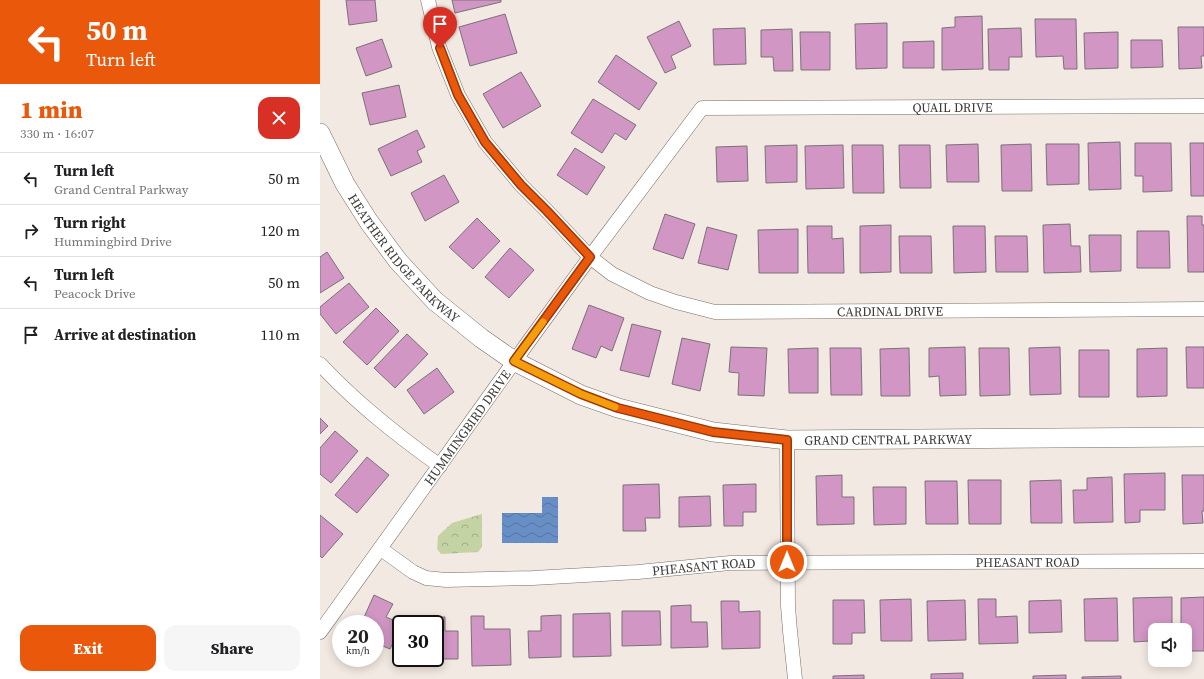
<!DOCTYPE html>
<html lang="en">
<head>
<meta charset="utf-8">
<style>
  body { margin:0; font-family:"Source Serif 4",serif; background:#f6f6f6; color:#202124; height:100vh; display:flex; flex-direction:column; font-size:15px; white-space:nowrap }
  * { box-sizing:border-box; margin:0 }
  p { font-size:13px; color:#757577 }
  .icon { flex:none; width:22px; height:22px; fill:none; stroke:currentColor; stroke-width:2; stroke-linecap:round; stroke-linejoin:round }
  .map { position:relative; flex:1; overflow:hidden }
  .sheet { display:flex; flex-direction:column; background:#fff; width:320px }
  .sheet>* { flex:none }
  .guide { background:#ea580c; color:#fff; overflow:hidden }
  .fabs { position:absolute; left:828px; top:623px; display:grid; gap:8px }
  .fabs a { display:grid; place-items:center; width:44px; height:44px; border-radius:8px; background:#fff; box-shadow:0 2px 10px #0003; font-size:20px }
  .speed { position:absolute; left:12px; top:615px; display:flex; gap:8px; font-size:20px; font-weight:700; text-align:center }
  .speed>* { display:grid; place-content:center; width:52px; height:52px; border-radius:50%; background:#fff; box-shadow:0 2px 10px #0003; line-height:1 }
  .speed small { font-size:10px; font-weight:400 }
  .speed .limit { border:2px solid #111; border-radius:6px; background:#fff; color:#111 }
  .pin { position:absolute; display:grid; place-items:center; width:34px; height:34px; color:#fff; margin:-41px -17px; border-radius:50% 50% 50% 0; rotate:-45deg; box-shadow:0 0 4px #0007 }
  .pin .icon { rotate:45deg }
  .me { position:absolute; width:44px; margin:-22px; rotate:0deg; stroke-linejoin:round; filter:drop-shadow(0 0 3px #0008) }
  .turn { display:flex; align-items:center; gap:14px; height:84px; padding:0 20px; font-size:18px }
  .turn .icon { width:52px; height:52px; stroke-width:2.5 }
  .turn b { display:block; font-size:28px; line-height:34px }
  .round { display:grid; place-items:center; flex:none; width:42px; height:42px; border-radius:12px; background:#f6f6f6 }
  .overview { display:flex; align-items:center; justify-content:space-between; height:68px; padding:0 20px }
  h1 { font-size:24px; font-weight:800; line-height:30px; color:#ea580c }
  .cta { display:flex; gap:8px; margin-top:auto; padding:8px 20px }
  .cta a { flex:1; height:46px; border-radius:12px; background:#ea580c; color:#fff; font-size:16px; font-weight:800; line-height:46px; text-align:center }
  .cta a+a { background:#f6f6f6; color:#202124 }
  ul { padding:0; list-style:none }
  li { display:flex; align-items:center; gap:12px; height:52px; padding:0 20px; border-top:1px solid #e0e0e0 }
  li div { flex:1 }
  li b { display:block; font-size:15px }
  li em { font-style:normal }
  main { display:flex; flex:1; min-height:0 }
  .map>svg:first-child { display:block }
  .park { fill:url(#park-crowns) }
  .water { fill:url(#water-waves) }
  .building { fill:#d296c5; stroke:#7a7178 }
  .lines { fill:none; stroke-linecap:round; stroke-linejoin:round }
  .street-casing { stroke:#776f69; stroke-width:15 }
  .secondary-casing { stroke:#776f69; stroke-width:20 }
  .street { stroke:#fff; stroke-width:14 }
  .secondary { stroke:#fff; stroke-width:19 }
  .route-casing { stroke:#983908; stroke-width:10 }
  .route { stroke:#ea580c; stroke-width:7 }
  .slow { stroke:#f59e0b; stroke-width:7 }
  .labels { text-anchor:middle; stroke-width:4; stroke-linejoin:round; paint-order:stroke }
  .street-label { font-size:13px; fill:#3e3a37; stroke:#fff }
</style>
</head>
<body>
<main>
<section class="sheet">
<div class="guide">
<div class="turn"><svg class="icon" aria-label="left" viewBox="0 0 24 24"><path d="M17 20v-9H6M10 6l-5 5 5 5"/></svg><div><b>50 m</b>Turn left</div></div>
</div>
<div class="overview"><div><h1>1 min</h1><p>330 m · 16:07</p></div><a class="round" style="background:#d93025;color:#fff"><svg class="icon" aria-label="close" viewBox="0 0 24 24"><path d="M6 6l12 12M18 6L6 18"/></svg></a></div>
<ul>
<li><svg class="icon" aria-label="left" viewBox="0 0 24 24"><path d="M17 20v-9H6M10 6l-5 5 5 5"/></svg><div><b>Turn left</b><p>Grand Central Parkway</p></div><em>50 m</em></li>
<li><svg class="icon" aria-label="right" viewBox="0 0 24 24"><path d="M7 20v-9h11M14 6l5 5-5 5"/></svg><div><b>Turn right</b><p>Hummingbird Drive</p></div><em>120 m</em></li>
<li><svg class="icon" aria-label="left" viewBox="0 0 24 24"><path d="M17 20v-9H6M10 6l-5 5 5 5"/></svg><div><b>Turn left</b><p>Peacock Drive</p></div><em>50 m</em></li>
<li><svg class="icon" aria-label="arrive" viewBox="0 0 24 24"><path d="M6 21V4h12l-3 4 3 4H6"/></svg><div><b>Arrive at destination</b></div><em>110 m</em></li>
</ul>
<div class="cta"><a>Exit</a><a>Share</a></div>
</section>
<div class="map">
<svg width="884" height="679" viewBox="0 0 884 679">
  <defs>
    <pattern id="park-crowns" width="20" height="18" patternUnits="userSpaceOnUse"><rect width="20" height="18" fill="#c3d3a4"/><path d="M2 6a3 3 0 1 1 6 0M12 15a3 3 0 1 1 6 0" fill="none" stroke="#a0ac86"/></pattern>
    <pattern id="water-waves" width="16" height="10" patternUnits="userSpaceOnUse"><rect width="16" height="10" fill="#688ec6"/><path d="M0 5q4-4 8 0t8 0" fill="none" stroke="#5775a2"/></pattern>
  </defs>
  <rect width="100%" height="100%" fill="#f2e9e2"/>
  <!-- park -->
  <path class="park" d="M162,514v33l-4,5 -37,2 -4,-5 1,-13 14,-13z"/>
  <!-- water -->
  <path class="water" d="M222,497h16v46h-56v-30h40z"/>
  <!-- building -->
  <path class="building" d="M26,0h29l2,21 -28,4z
    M132,0h49v2l-46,11z
    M185,14l12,39 -47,13 -11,-39z
    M662,16l1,53 -41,1v-42l13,-1v-10z
    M715,19h41l1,50h-13l-1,-13 -27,1z
    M359,21l12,25 -20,10 5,12 -11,5 -18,-36z
    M567,23v45l-31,1 -1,-45z
    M858,27h26v29h-3l1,12 -23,1z
    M425,28l1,36 -32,1 -1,-36z
    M701,28l1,29h-13v13h-20l-1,-41z
    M472,29l1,42h-19l-1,-14h-12v-27z
    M480,32h30v38h-29z
    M798,32v36l-33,1 -1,-36z
    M62,39l10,28 -26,9 -10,-28z
    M811,40h31l1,27 -32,1z
    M614,41v27h-31v-26z
    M296,55l41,28 -18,27 -41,-28z
    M201,72l20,34 -38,22 -20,-34z
    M79,85l7,32 -36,8 -8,-32z
    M273,99l43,26 -10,15 -11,-7 -13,20 -31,-20z
    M97,130l8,17 -8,4 5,11 -31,14 -13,-27z
    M800,142l1,47 -32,1 -1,-47z
    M815,143h36l1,48 -29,1v-16h-8z
    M870,143h14v53h-13z
    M658,144l1,38h-32l-1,-37z
    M711,144l1,47h-30l-1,-46z
    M726,144h33v40l-32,1z
    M477,145v37l-31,1 -1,-37z
    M523,145l1,43 -38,1 -1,-43z
    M532,145h31l1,48h-31z
    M579,145h31l1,43h-31z
    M427,146l1,35 -31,1 -1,-35z
    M255,148l30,19 -18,28 -30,-20z
    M124,175l15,27 -34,19 -14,-28z
    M345,214l30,10 -12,35 -30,-10z
    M867,216h15v9h2v47h-16z
    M157,218l23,23 -27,28 -24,-22z
    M750,224l1,22h9l1,26 -37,1 -1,-48z
    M571,225v47l-31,1v-47z
    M487,226h25v13l11,-1 1,35h-36z
    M633,226h32l1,46 -32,1z
    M387,227l30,8 -9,35 -30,-7z
    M478,229v44h-39l-1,-43z
    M817,231h32l1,37h-33z
    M769,235h32v36l-31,1z
    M579,236h32l1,37h-32z
    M675,236h32l1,36h-32z
    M190,248l24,22 -25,28 -24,-21z
    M7,252l17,26 -24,15v-36z
    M29,283l20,24 -33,27 -16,-20v-7z
    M269,305l35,13 -12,33 -11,-5 -5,12 -24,-9z
    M56,308l23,23 -32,34 -24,-23z
    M312,324l29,7 -12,46 -29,-7z
    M87,334l21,20 -33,34 -21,-20z
    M362,338l28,6 -10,47 -28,-7z
    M411,347l36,1 -3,48 -26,-1 1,-22 -10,-1z
    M645,347l1,48 -26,1 -1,-20 -10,1v-29z
    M740,347l1,47 -31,1 -1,-47z
    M866,347h18v41h-17z
    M498,348v45h-29l-1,-44z
    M510,348h31l1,47h-31z
    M589,348l1,48h-29l-1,-47z
    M659,348h30l1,47 -30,1z
    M847,348v48l-30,1v-48z
    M759,350h30v47h-30z
    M117,368l17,24 -30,22 -17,-24z
    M0,418l8,8 -8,8z
    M15,431l23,20 -27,32 -11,-9v-26z
    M47,457l22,18 -32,38 -22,-18z
    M845,473v37h-25v12l-15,1 -1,-49z
    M522,475v22h12v27l-37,1 -1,-49z
    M862,475h22v36h-2l1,12 -20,1z
    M792,477l1,45 -39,1 -1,-33h14v-12z
    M648,480h33v44h-32z
    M741,480l1,43h-31l-1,-42z
    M605,481h32l1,43h-32z
    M339,484l1,34h-15l1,13h-23v-46z
    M436,484v28h-13v14h-19l-1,-41z
    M553,487h33v37l-32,1z
    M390,496l1,30 -32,1v-30z
    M0,515l23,19 -21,24 -2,-2z
    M54,595l19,9 -7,13 16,7 -12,25 -12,-5 -3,8v-28h-14z
    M852,597v33h-23v11l-15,1 -1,-44z
    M884,597v54h-19v-21h-4v-32z
    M797,598l1,43h-33l-1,-42z
    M591,599l1,42h-31l-1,-41z
    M658,599h18v18l21,-1 1,27 -39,1z
    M513,600h31l1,33h-13v11h-19z
    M645,600l1,40 -38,1 -1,-40z
    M741,600l1,32 -33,1v-32z
    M401,601h18v11l21,-1v37l-38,1z
    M371,605v17h16l1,25 -37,1v-42z
    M302,611h38l1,34 -39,1z
    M290,613l1,43 -38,1v-43z
    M241,615v42l-32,1 -1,-27h13v-15z
    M151,616h13v13h26l1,36 -39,1z
    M101,617h24v14h13v28h-36v-1h13v-34h-14z
    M643,673v6h-32v-5z
    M544,675v4h-31v-3z
    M746,675v4h-33v-3z
    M801,676v3h-39v-2z"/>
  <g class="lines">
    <defs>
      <g id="street">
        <path id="s1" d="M108,0l11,47 19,48 27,47 36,43 26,26 43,46 22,17 38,19 26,9 39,10 489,-3"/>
        <path d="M0,364c36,39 77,71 120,102"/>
        <path d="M467,440l1,166 2,25 5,48"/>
        <path id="s2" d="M61,549l32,23 13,6 20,2 87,-2 105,-6 92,-9 474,-2"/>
        <path id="s3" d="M0,632l209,-291 61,-84 112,-149 502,-2"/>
      </g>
      <g id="secondary">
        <path id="s4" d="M0,133l25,51 24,38 29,39 37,40 46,37 33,23 67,34 37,13 95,24 74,8 417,-3"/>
      </g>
    </defs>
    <!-- street casing -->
    <use href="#street" class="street-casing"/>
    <!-- secondary casing -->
    <use href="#secondary" class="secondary-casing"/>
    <!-- street -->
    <use href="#street" class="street"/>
    <!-- secondary -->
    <use href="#secondary" class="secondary"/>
  </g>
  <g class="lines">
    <defs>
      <path id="route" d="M120,48l18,47 27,47 36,43 26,26 43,46 -76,104 67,33 37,14 95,24 74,8v122"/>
    </defs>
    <!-- route casing -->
    <use href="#route" class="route-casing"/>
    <!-- route -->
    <use href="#route" class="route"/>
    <!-- slow -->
    <path class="slow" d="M223,322l-29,39 67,33 34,13"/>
  </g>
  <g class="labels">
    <!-- street labels -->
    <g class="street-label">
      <text dy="5" stroke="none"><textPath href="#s3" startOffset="899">QUAIL DRIVE</textPath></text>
      <text dy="5" stroke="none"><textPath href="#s4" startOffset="152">HEATHER RIDGE PARKWAY</textPath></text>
      <text dy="5" stroke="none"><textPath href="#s1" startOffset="623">CARDINAL DRIVE</textPath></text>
      <text dy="5" stroke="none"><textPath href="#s3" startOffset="252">HUMMINGBIRD DRIVE</textPath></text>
      <text dy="5" stroke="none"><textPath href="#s4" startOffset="692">GRAND CENTRAL PARKWAY</textPath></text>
      <text dy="5" stroke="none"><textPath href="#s2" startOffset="656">PHEASANT ROAD</textPath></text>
      <text dy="5" stroke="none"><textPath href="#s2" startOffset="332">PHEASANT ROAD</textPath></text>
    </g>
  </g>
</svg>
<div class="fabs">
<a><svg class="icon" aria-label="sound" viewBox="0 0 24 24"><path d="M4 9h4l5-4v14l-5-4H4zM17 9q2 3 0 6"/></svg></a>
</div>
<div class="speed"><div>20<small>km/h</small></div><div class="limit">30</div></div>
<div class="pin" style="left:120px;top:48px;background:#d93025"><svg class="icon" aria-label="arrive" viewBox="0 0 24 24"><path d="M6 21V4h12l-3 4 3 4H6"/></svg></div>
<svg class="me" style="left:467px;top:562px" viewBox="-20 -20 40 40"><circle r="17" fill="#ea580c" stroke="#fff" stroke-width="3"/><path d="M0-11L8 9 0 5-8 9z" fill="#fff"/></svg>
</div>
</main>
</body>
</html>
